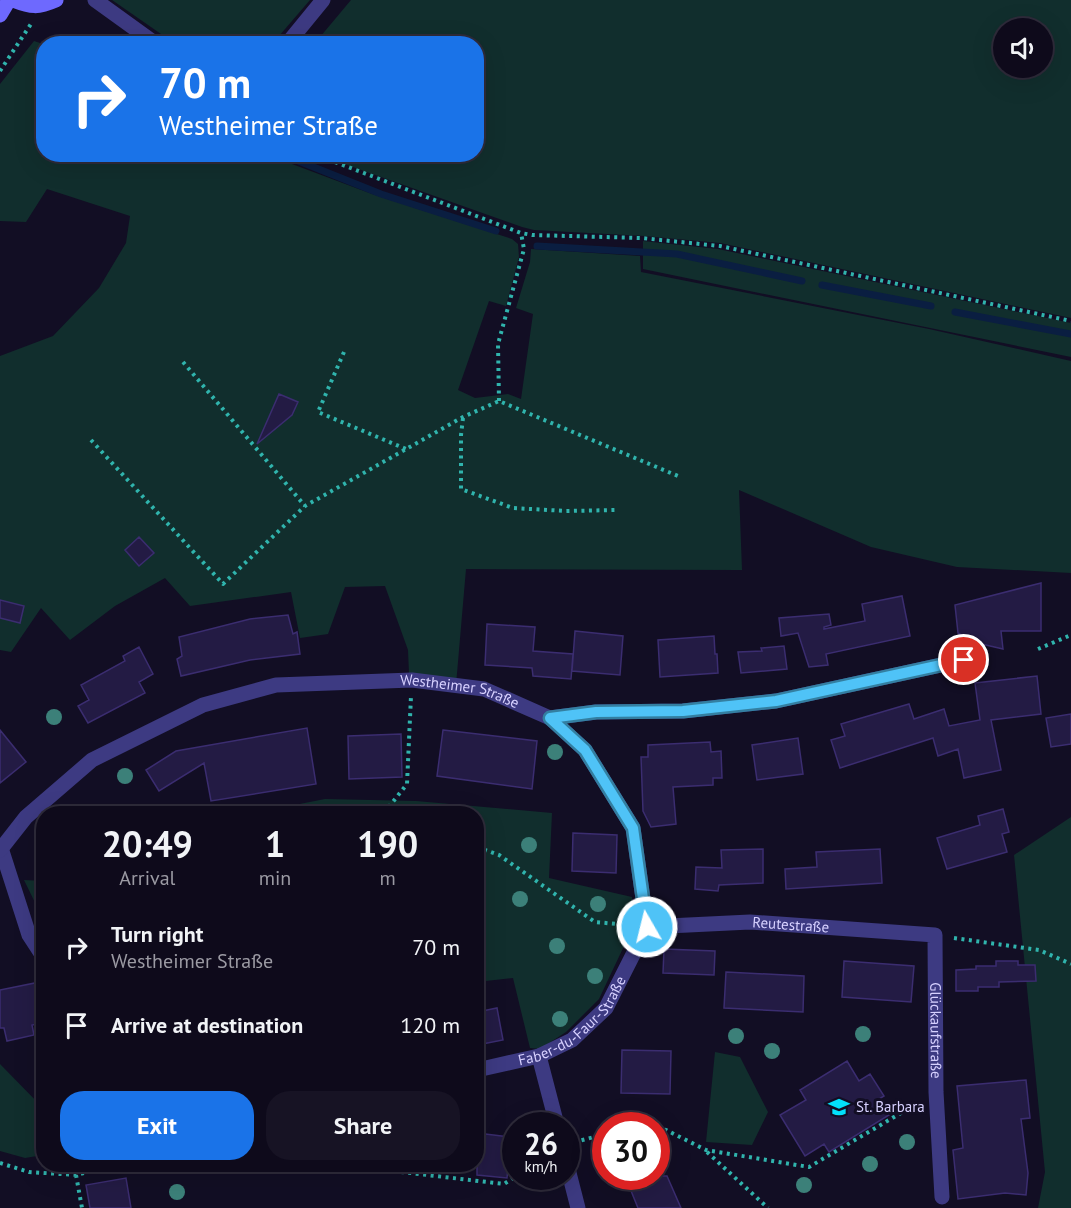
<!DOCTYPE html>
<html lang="en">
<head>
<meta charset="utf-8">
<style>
  body { margin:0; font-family:"PT Sans",sans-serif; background:#171324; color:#f1f3f6; height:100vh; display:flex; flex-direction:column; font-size:22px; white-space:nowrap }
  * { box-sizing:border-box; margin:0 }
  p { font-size:20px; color:#9b9aa3 }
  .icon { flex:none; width:33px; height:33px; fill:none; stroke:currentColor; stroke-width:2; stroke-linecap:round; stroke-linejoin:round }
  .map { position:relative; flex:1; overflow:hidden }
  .details { position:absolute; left:36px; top:806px; width:448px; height:366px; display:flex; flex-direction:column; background:#0e0a1b; border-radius:24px; box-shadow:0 6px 24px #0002,0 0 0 2px #2e2b3a }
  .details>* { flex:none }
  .guide { position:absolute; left:36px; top:36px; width:448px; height:126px; border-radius:24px; box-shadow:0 6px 24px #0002,0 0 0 2px #2e2b3a; background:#1a73e8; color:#fff; overflow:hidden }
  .buttons { position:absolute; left:993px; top:18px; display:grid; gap:12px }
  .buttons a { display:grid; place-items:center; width:60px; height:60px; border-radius:50%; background:#0e0a1b; box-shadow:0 6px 24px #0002,0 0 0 2px #2e2b3a; font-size:30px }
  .speed { position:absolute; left:502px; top:1112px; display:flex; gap:12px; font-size:30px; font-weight:700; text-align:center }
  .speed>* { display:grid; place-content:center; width:78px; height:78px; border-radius:50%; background:#0e0a1b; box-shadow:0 6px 24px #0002,0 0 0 2px #2e2b3a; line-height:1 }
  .speed small { font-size:15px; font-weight:400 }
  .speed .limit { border:9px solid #d22; background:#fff; color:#111 }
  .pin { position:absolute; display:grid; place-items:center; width:51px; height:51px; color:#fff; margin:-26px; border:3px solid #fff; border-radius:50%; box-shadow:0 2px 6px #0007 }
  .me { position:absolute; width:66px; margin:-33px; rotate:352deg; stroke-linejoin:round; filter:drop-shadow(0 0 4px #0008) }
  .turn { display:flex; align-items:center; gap:21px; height:126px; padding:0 24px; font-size:27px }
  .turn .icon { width:78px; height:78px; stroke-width:2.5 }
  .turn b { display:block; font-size:42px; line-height:51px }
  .eta { display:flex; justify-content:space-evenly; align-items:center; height:102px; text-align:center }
  .eta b { font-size:36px; font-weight:800; line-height:42px }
  .primary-button { display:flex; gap:12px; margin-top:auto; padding:12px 24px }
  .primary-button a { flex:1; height:69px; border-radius:24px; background:#1a73e8; color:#fff; font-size:24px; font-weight:800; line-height:69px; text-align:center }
  .primary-button a+a { background:#171324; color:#f1f3f6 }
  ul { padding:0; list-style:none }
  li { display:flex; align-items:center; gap:18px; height:78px; padding:0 24px }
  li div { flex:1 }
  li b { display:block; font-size:22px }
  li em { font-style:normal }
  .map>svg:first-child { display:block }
  .green { fill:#112e2d; fill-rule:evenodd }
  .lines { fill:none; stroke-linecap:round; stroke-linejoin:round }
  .stream { stroke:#0a1e41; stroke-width:7 }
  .building { fill:#231b44; stroke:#3b2d70; stroke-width:1.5 }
  .path { stroke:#30b4ad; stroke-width:4; stroke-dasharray:3 4.5; stroke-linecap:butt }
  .minor { stroke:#3d3a82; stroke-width:15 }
  .secondary { stroke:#6e69fe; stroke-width:15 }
  .tree { fill:#3c8079 }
  .route-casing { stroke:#337fa1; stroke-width:15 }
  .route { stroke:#4fc3f7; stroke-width:10 }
  .labels { text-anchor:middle; stroke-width:6; stroke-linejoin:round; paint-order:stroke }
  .street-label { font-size:15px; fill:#d7d1ff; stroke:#120e24 }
  .poi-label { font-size:15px; fill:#d7d1ff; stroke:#120e24; text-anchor:start }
</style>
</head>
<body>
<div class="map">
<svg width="1071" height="1208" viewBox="0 0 1071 1208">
  <rect width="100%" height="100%" fill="#120e24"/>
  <!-- green -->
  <path class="green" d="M112,0h198l-37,43h-99z
    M351,0h720v318l-351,-75 -76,-7 -110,-6 -12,-3 -203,-72h-1l159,-1v-110l-162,-1zM1004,28h38v40h-38z
    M34,41l9,3 1,110 224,1 104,39 140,45 6,5 1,13 -13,49 -17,-5 -31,89 17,8 33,-4 13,5 12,-85 -17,-6 14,-46 1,-13 109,7 1,16 288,57 142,32v212l-114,-6 -86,-20 -132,-57 3,80 -276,-1 -10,116 -47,-12 -1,-23 -23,-64 -40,1 -17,47 -28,4 -9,-46 -101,14 -25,-28 -50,28 -45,34 -29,-32 -30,44 -11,-2v-294l53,-20 46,-48 27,-45 4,-27 -83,-27 -21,33 -26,-1v-137z
    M643,241l75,8 353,74v34l-428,-88z
    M325,799l91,2 136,12 -3,65 83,19 1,30 -34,72 -33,33 -26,17 -10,-1 -17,-70 -36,4v-169h-223z
    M1071,817v391h-33l7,-36 -31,-317z
    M24,880l19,1v38z
    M715,1052l25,5 28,55 -16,33 -46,-3z
    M0,1064l43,44v47l-18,3 -25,-7z"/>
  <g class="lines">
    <!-- stream -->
    <path class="stream" d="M75,41l4,3
      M281,154l100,40 115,37
      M537,246l140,8 125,27
      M822,285l109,21
      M955,312l116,22"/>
  </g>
  <!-- building -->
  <path class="building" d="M279,394l19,8 -6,13 -35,29z
    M139,537l15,16 -15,13 -14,-16z
    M1041,583v48h-40l2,18 -30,-7 -15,-9 -3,-28z
    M902,596l8,40 -84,18 2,11 -19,2 -11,-34 -17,3 -2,-18 50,-4 2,11 -7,2v2l41,-8 -3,-17z
    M0,600l24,6 -4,17 -20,-5z
    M288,615l5,19 4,-2 3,22 -50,6 -69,16 -4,-17 5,-3 -3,-19 71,-18z
    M487,624l48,3 -2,24 40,3 -2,25 -38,-3 -1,-8 -47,-3z
    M575,631l48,5 -3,39 -48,-4z
    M714,636l1,18h2l1,19 -58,4 -2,-37z
    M784,646l3,23 -46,4 -3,-21 24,-1 -1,-3z
    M139,647l14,27 -14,8 6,11 -57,30 -10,-17 11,-6 -8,-15 44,-24 -2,-5z
    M1037,676l4,38 -50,6 10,50 -37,8 -6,-29 -20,7 -5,-18 -93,30 -9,-28 14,-4 -4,-12 68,-20 5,15 30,-10 5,17 31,-6 -5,-37z
    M1071,714v30l-20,3 -5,-29z
    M307,728l9,56 -105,17 -7,-38 -45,28 -13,-21 30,-19z
    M0,730l26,32 -26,21z
    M443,730l94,11 -5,48 -95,-13z
    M401,734l1,43 -53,2 -1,-43z
    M798,738l5,36 -46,6 -5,-35z
    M710,742l1,10 10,-1 1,27h-9v7l-40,2 3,37 -25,3 -8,-16 -2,-54h7v-12z
    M1003,809l6,23 -7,2 5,18 -60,17 -10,-31 43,-13 -2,-9z
    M573,833l44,2 -1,38 -44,-2z
    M763,849v34l-44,2 -1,6 -23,-2 1,-22 26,1 -1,-18z
    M880,849l2,34 -96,6 -1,-20 32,-2 -1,-15z
    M664,949l51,2 -1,24 -51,-2z
    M844,961l70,5 -3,36 -69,-5z
    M996,961h22v4h17l1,16 -37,1v5h-21v4h-22v-21l20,-1v-3h20z
    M726,972l78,4 -1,36 -79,-4z
    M35,983l8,40 -11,2 2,10 -27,6 -3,-13h-4v-38z
    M497,1008l6,32 -26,5v-33z
    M622,1050l49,1 -1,43 -49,-1z
    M847,1061l12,20 11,-7 14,22 -5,3 10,16 -60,37 -5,-8 -19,12 -25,-41 26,-15 -6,-10z
    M1026,1080l4,38 -9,1 7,54 -2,22 -21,-2 -47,6 -5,-49 10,-2 -6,-62z
    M477,1133l34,4 -4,41 -30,-3z
    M625,1176h42l14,32h-43z
    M126,1178l5,30h-41l-4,-23z"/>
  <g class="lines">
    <!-- path -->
    <path class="path" d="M0,71l31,-47
      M314,154l207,79 11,2 109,3 79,8 351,75
      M344,352l-26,60 88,37
      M183,362l122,144
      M499,401l-1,-57 26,-95 -3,-16
      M463,418l-2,17v54l52,19 53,3 51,-1
      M91,440l132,144 82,-78 158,-89 36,-16 179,75
      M1038,649l33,-14
      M384,813l23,-29 4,-88
      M477,847l22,8 96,67 33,3
      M954,938l85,12 32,14
      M657,1128l9,2 40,20 103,17 109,-64
      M567,1144l39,-10
      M707,1152l61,56
      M0,1163l29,9 47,3 43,-11
      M178,1164l20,4 137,4 7,-8
      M376,1164v5l128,15 12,-8
      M76,1175l6,33"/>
    <!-- minor -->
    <g class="minor">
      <path d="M95,0l61,44"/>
      <path d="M287,44l36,-44"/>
      <path d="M1,848l28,87 15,23"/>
      <path id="s1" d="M0,850l26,-33 66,-57 111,-55 73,-20 136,-5 72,9 66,29 46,-6 87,-1 93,-10 188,-41"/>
      <path id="s2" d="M647,927l103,-5 185,13 1,157 6,105"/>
      <path d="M539,1056l18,69"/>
      <path id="s3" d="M477,1070l62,-14 33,-16 34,-32 41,-81 -14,-99 -48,-78 -35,-32"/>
      <path d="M567,1165l11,43"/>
    </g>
    <!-- secondary -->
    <path class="secondary" d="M13,0c18,7 25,8 43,0
      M0,15l9,-15"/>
  </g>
  <!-- trees -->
  <g class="tree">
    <circle cx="54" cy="717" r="8"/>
    <circle cx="555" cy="752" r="8"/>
    <circle cx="125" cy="776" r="8"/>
    <circle cx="529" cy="845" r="8"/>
    <circle cx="520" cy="899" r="8"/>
    <circle cx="598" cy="904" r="8"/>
    <circle cx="557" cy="946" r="8"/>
    <circle cx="595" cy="976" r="8"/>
    <circle cx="560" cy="1019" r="8"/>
    <circle cx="863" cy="1034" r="8"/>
    <circle cx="736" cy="1036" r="8"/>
    <circle cx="772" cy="1051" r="8"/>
    <circle cx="907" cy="1142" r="8"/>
    <circle cx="870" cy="1164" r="8"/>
    <circle cx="804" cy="1185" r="8"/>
    <circle cx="177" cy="1192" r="8"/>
  </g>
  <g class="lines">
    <defs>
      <path id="route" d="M647,927l-14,-99 -48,-78 -35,-32 46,-6 87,-1 93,-10 188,-41"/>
    </defs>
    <!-- route casing -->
    <use href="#route" class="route-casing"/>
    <!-- route -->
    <use href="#route" class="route"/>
  </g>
  <!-- icons -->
  <defs>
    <symbol id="school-bare" viewBox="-9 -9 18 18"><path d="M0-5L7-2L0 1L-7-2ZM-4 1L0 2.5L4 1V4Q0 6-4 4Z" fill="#02e0fa" stroke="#120e24" stroke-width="2.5" paint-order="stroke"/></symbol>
  </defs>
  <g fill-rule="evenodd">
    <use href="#school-bare" x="824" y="1092" width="30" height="30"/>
  </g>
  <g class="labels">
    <!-- street labels -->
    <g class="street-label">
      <text dy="5" stroke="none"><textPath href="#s1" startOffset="514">Westheimer Straße</textPath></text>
      <text dy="5" stroke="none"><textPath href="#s2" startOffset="144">Reutestraße</textPath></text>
      <text dy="5" stroke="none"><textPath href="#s3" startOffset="112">Faber-du-Faur-Straße</textPath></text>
      <text dy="5" stroke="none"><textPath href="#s2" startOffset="384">Glückaufstraße</textPath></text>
    </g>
    <!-- poi labels -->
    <g class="poi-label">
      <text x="856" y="1112">St. Barbara</text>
    </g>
  </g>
</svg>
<div class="buttons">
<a><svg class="icon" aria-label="sound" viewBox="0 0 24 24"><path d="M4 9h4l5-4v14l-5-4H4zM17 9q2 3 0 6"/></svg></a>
</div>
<div class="speed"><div>26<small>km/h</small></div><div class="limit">30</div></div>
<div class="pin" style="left:964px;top:660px;background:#d93025"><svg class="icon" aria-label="arrive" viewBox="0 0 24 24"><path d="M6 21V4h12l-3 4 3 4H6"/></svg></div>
<svg class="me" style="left:647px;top:927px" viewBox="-20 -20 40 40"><circle r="17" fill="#4fc3f7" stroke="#fff" stroke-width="3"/><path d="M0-11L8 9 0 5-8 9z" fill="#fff"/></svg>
<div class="guide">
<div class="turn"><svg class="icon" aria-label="right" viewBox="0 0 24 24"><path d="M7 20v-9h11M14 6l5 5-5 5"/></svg><div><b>70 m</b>Westheimer Straße</div></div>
</div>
<section class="details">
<div class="eta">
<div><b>20:49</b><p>Arrival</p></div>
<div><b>1</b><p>min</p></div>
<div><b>190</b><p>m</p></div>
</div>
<ul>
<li><svg class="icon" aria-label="right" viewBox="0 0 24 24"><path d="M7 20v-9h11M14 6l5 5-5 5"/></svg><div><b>Turn right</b><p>Westheimer Straße</p></div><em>70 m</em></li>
<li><svg class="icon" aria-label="arrive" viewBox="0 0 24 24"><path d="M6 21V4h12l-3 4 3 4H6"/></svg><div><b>Arrive at destination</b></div><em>120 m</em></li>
</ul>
<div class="primary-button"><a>Exit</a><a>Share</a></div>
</section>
</div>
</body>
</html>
